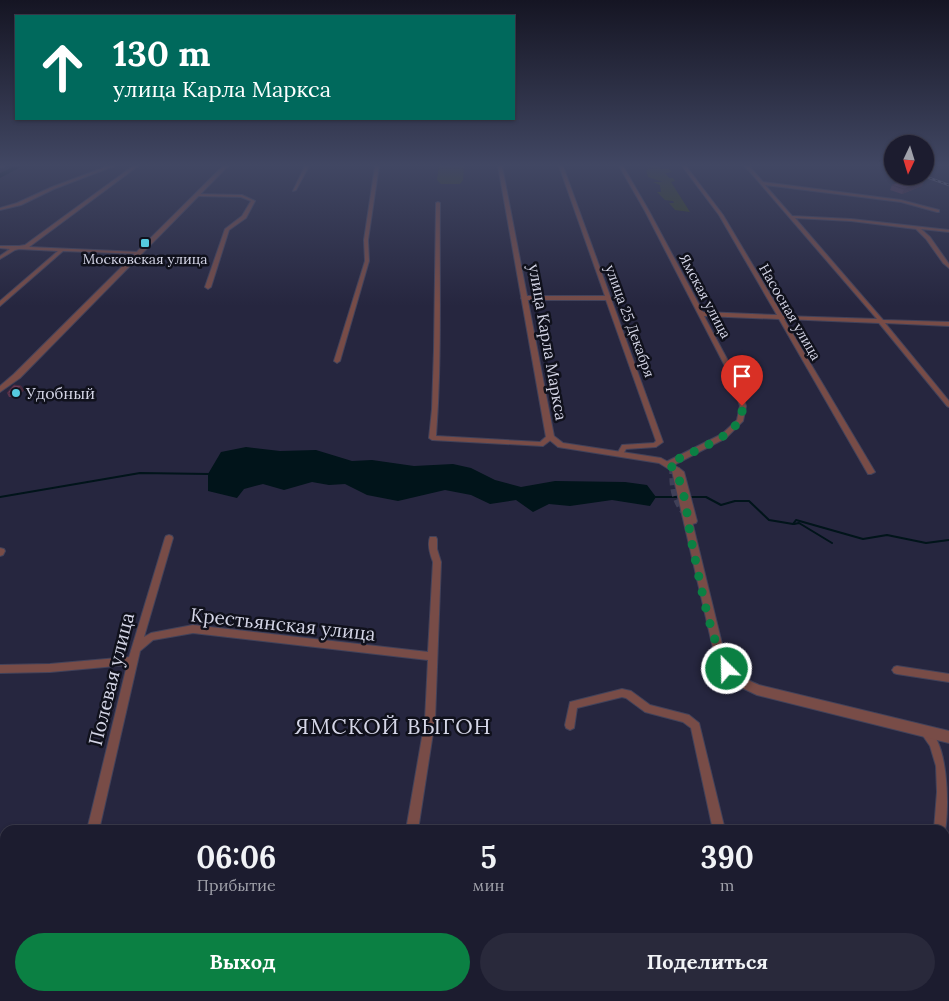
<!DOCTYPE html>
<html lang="ru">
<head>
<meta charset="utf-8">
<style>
  body { margin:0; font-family:Lora,serif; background:#29293b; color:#f1f3f6; height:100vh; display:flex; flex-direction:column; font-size:19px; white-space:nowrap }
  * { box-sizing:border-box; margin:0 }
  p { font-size:16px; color:#a0a1aa }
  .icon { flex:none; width:28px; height:28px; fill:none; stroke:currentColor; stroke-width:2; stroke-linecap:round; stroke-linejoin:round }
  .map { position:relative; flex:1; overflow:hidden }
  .sheet { position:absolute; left:0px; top:825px; width:950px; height:176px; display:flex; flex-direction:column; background:#1c1c2f; border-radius:15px 15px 0 0; box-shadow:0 1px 4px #0004,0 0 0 1px #3a3a4b }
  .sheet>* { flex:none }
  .hud { position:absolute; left:15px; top:15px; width:500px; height:105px; border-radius:0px; box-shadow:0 1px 4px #0004,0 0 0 1px #3a3a4b; background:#00695c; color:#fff; overflow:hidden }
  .needle { width:32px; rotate:184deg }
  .buttons { position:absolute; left:884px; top:135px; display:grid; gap:10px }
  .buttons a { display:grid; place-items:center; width:50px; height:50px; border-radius:50%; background:#1c1c2f; box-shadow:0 1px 4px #0004,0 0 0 1px #3a3a4b; font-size:25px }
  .pin { position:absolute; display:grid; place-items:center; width:42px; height:42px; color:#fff; margin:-51px -21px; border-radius:50% 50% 50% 0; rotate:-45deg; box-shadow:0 0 5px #0007 }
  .pin .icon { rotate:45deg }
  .me { position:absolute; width:55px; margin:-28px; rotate:337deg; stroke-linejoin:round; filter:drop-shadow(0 0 4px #0008) }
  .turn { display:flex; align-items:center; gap:18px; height:105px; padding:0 15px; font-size:22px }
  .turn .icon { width:65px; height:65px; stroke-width:2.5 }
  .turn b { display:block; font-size:35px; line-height:42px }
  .eta { display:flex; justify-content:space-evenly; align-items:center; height:85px; text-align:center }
  .eta b { font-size:30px; font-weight:800; line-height:35px }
  .cta { display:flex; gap:10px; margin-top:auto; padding:10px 15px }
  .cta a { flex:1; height:58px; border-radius:30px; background:#0b8043; color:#fff; font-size:20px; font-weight:800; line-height:58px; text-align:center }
  .cta a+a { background:#29293b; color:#f1f3f6 }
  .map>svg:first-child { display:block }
  .green { fill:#37421c }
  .water { fill:#01141a }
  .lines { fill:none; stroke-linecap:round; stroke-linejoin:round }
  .stream { stroke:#01141a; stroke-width:2 }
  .river { fill:#01141a; fill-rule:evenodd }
  .minor-tunnel { stroke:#404058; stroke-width:7; stroke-dasharray:7 4; stroke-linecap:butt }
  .minor-casing { stroke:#42425a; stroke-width:2 }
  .tertiary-casing { stroke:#42425a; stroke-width:2 }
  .minor { fill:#784c47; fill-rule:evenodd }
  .tertiary { fill:#784c47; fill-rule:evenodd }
  .rail-casing { stroke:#7a7a8f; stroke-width:2.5 }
  .rail { stroke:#10111c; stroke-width:1; stroke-dasharray:3; stroke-linecap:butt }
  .wall { fill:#5a344d }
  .shaded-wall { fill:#4a2a3e }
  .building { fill:#693c59; stroke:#4a2a3e }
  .route { stroke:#0b8043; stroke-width:9; stroke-dasharray:0 16.2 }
  .poi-dot { fill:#55cadf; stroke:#10111c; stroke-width:2 }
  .labels { text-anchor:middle; stroke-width:5; stroke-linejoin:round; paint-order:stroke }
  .far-poi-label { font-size:14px; fill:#d4d5e6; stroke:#10111c }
  .far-street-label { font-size:14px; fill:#d4d5e6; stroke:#10111c }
  .street-label { font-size:16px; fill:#d4d5e6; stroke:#10111c }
  .poi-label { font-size:16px; fill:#d4d5e6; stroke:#10111c; text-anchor:start }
  .near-street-label { font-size:19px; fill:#d4d5e6; stroke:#10111c }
  .near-quarter-label { font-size:22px; letter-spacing:1px; fill:#d4d5e6; stroke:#10111c }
</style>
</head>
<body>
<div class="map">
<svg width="949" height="1001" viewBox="0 0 949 1001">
  <rect width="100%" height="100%" fill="#26263f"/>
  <!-- green -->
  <path class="green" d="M439,166h25l-1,14 -3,4h-19l-4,-4z
    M645,166h14l2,3h8l3,3 -7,1 4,5h4l2,3 -4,1 19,30 -15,-2 -6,-7h5l-1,-2 -8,-1 -8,-8h4l-1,-7 -7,-3h10l-15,-5 -2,-7 7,-2z"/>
  <!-- water -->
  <path class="water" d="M246,447l34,4 36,-1 36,11 20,-1 42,6 39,-2 18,4 24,12 26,7 34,-6 70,1 22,3 9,12 -6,9 -38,-6 -42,6 -21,-2 -16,8 -17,-12 -26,4 -19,-9 -26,-5 -47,11 -31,-6 -22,-11 -16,1 -17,-3 -28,8 -21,-6 -19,5 -7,9 -29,-7v-17l13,-22z"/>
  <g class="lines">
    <!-- stream -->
    <path class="stream" d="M0,497l140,-24 69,1
      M654,497h26
      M689,497h17l15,8 14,-4h14l20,19 24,4 3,-4 67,19 24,-4 39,8 23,-3
      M794,524l5,-1 33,20"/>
    <!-- river -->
    <path class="river" d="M15,166h8l-23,12v-5z"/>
    <!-- minor-tunnel -->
    <path class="minor-tunnel" d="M673,467c-1,18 1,35 14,48"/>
    <defs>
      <path id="minor" d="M0,166h5l-5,2z
        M108,166h6l-60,23 -33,16 -21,5v-2l17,-5 35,-16z
        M133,166h5l-109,81 110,5 2,1v1l-78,-3 -63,55v-5l58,-50 -39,-2 -4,1 -15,9v-3l10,-7 -10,-1v-2h19l6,-1z
        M305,166h4l-13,24 -3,1z
        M375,166h4l-11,74 1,21 -29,100 -3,2 -3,-2 31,-100 -1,-21z
        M559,166h4l100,276 -7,5 -30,2 -4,7h-2l-3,-2 5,-9 32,-2 2,-2 -50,-141h-82l-3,-2 3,-2h81z
        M619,166h4l26,45 54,101 74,3 -58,-100 -37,-49h4l37,49 60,101 94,3 -132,-153h4l14,16 138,18 38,10v2h-2l-36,-10 -136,-17 27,31 59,3 98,11v2l-28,-3 9,8 19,27v4l-6,-5 -17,-24 -10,-10 -65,-8 -56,-3 88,102 66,2v4l-64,-3 64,78v6l-2,-1 -68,-83 -95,-4 91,153 -4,2h-3l-89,-155 -75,-3 31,58 11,32 -3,15 -17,17 -54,28h-6l-1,-2 1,-2 56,-28 15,-14 3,-14 -11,-32 -84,-163z
        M196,194l46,1 13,6 -9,17 -17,12 -18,57 -3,2 -3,-2 20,-58 17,-13 9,-15 -10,-4 -44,-1h-1z
        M438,202l2,1c-1,78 2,155 -4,233l104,6 8,-7h4l1,2 -1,2 -9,7 -111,-6 -3,-2 3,-29 2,-59 2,-147z
        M673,468h6l5,4 13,49 -1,2 -8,2 -3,-1 -1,-2 1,-2 4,-1 -12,-46 -5,-3z
        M169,535l3,1 1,2 -29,99 7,-4 42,-8 235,27 5,-90c-3,-8 -6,-17 -3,-25h6l1,2v10l4,13 -6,158 -17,110h-12l19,-110 3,-60 -235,-27 -40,7 -13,11 -41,179h-12l40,-165 -77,7 -50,1v-8l50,-1 79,-7 36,-119 1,-2z
        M0,548l4,1 1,2 -2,4 -3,1z
        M897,666l52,8v8l-52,-8 -3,-1 -2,-3 2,-3z
        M622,689l9,2 19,14 39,10 10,8 26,107h-12l-22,-102 -8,-6 -38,-10 -19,-14 -4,-1 -45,11 -3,20 -4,2 -4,-2 -1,-3 5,-23z
        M926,728c23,11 23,81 19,103v-1h-11l3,-38 -1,-26 -6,-20 -9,-13 1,-3z
        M0,839h5v12h-5z"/>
      <path id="tertiary" d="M223,166h5l-208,212 -20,14v-6l14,-12z
        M498,166h4l52,270 9,7 98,15 18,10 44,180c11,22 13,27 36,37l190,46v12l-192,-48 -19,-9 -12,-10 -13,-28 -41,-177 -13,-8 -101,-16 -12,-10z"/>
    </defs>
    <!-- minor casing -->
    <use href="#minor" class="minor-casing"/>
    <!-- tertiary casing -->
    <use href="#tertiary" class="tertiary-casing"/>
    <!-- minor -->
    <use href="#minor" class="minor"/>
    <!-- tertiary -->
    <use href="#tertiary" class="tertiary"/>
    <defs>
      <path id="rail" d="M890,166l2,2
        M924,176l25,9"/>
    </defs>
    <!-- rail casing -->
    <use href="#rail" class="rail-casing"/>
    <!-- rail -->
    <use href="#rail" class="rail"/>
  </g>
  <!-- wall -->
  <path class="wall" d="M924,181l-2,5 -20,8 -12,-4 2,-5z
    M21,386l3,4 -7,7h-8l-2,-4z"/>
  <!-- shaded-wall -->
  <path class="shaded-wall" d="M924,181l-2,5 -20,8 2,-5z
    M21,386l3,4 -7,7 -3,-4z"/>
  <!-- building -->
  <path class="building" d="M912,177l12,4 -20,8 -12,-4z
    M14,385l7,1 -7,7h-7z"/>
  <!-- sky -->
  <linearGradient id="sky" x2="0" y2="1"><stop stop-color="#151523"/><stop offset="0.54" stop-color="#414763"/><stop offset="1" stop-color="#414763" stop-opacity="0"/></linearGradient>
  <rect width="949" height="306" fill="url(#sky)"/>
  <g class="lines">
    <!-- route -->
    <path class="route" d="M727,669c-19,-38 -26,-84 -35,-125 -5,-22 -6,-65 -23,-80 20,-13 77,-28 73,-58"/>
  </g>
  <!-- markers -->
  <g class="poi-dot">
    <rect x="140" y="238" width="10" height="10" rx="2.5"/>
    <circle cx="16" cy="393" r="5"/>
  </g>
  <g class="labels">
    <!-- far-poi labels -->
    <g class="far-poi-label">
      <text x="145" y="264">Московская улица</text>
    </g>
    <!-- far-street labels -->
    <g class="far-street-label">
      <text transform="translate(705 296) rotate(62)" y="5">Ямская улица</text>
      <text transform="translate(790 312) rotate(60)" y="5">Насосная улица</text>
      <text transform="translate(630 321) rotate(70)" y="5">улица 25 Декабря</text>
    </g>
    <!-- street labels -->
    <g class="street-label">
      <text transform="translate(548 342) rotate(80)" y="6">улица Карла Маркса</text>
    </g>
    <!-- poi labels -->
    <g class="poi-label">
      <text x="26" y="399">Удобный</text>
    </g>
    <!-- near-street labels -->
    <g class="near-street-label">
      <text transform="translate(283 624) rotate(6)" y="7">Крестьянская улица</text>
      <text transform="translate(111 679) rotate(-76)" y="7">Полевая улица</text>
    </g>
    <!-- near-quarter labels -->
    <g class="near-quarter-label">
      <text x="393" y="734">ЯМСКОЙ ВЫГОН</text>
    </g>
  </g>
</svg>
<div class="buttons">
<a><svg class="needle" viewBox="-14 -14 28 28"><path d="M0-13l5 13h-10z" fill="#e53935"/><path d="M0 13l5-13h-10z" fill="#a0a1aa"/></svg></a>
</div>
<div class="pin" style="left:742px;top:406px;background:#d93025"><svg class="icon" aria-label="arrive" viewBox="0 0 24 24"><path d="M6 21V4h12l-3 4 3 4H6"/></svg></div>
<svg class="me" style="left:727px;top:669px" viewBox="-20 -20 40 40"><circle r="17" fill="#0b8043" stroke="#fff" stroke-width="3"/><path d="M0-11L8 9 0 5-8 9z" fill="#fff"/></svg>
<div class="hud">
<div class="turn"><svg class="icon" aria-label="ahead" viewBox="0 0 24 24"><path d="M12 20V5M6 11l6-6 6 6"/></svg><div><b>130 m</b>улица Карла Маркса</div></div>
</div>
<section class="sheet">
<div class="eta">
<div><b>06:06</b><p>Прибытие</p></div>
<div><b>5</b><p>мин</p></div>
<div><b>390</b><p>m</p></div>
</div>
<div class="cta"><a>Выход</a><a>Поделиться</a></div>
</section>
</div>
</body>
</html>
